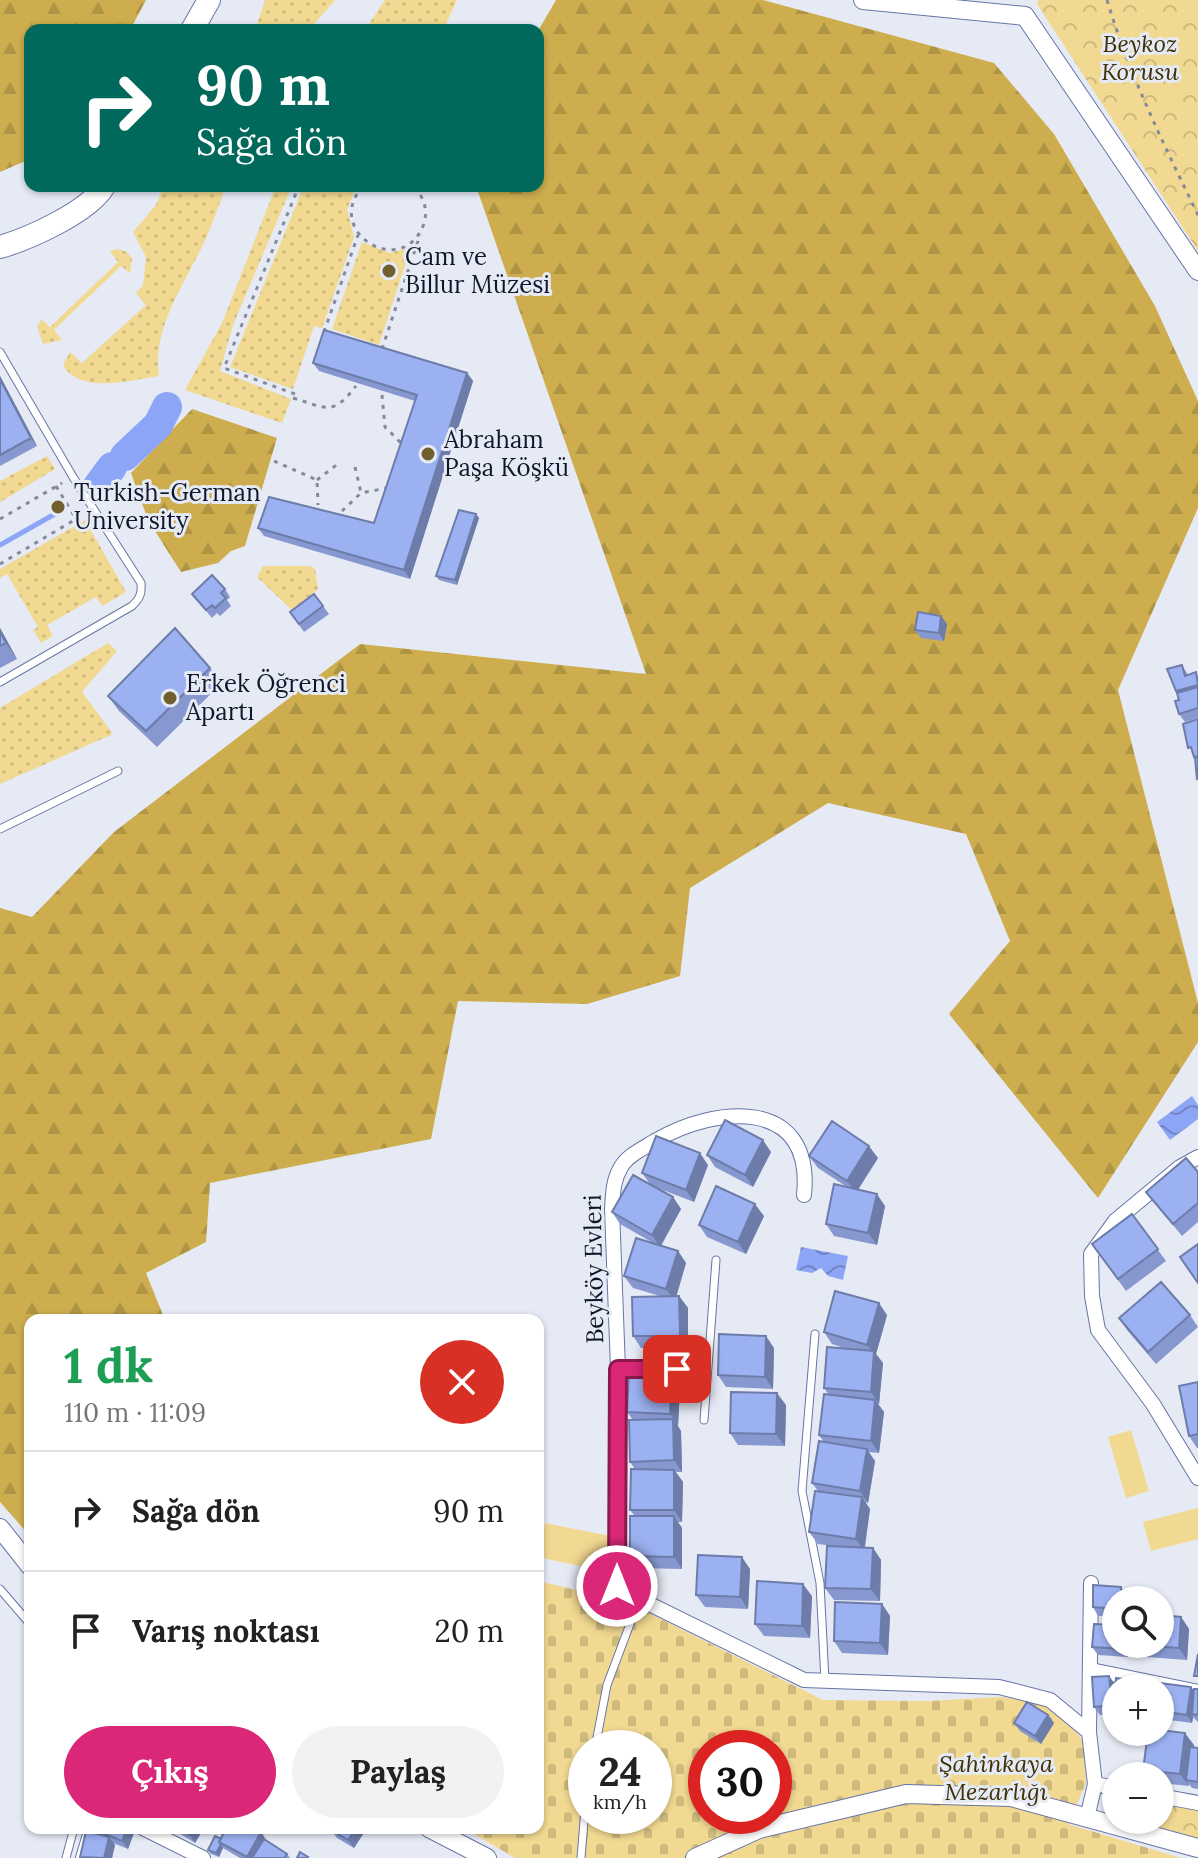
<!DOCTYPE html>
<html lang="tr">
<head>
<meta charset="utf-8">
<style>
  body { margin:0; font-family:Lora,serif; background:#f2f2f2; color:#222; height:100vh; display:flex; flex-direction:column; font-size:30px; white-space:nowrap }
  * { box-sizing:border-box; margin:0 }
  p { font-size:26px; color:#767676 }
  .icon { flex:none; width:44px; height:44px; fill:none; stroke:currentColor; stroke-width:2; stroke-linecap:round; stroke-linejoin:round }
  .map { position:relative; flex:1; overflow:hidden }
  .details { position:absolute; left:24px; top:1314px; width:520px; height:520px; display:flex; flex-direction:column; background:#fff; border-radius:16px; box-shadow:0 2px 6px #0004 }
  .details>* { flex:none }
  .guide { position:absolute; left:24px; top:24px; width:520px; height:168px; border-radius:16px; box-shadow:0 2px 6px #0004; background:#00695c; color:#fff; overflow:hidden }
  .buttons { position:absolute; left:1102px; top:1586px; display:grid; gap:16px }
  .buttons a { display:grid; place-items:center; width:72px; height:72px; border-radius:50%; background:#fff; box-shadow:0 2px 6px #0004; font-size:40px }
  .speed { position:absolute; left:568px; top:1730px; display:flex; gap:16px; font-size:40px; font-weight:700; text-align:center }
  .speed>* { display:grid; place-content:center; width:104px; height:104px; border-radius:50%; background:#fff; box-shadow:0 2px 6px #0004; line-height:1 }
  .speed small { font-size:20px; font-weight:400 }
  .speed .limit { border:12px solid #d22; background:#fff; color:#111 }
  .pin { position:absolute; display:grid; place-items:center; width:68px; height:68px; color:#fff; margin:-34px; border-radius:16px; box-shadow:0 4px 12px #0006 }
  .me { position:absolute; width:88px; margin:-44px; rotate:0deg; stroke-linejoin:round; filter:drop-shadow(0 0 6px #0008) }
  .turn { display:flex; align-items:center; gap:28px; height:168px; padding:0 40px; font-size:36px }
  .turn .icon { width:104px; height:104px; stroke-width:2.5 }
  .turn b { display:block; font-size:56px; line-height:68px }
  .round { display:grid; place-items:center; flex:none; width:84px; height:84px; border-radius:42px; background:#f2f2f2 }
  .headline { display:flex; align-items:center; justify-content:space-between; height:136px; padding:0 40px }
  h1 { font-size:48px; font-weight:800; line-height:60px; color:#1e9e55 }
  .primary-button { display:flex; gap:16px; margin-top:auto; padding:16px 40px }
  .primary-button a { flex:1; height:92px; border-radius:48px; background:#db2777; color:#fff; font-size:32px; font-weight:800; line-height:92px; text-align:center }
  .primary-button a+a { background:#f2f2f2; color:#222 }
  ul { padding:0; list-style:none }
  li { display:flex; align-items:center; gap:24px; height:120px; padding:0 40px; border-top:2px solid #e0e0e0 }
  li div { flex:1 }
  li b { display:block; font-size:30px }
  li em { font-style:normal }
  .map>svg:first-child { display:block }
  .grass { fill:url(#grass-dots) }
  .forest { fill:url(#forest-firs) }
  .cemetery { fill:url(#cemetery-stones); fill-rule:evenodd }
  .park { fill:url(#park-crowns) }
  .pitch { fill:#f2d991 }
  .water { fill:url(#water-waves) }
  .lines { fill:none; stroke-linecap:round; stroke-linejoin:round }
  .stream { stroke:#8da5f6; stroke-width:5 }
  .river { stroke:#8da5f6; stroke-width:30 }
  .service-casing { stroke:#6675a5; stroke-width:9 }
  .minor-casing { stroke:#6675a5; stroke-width:16 }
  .tertiary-casing { stroke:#6675a5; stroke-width:20 }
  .primary-casing { stroke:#6675a5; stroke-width:24 }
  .path { stroke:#858a98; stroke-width:3; stroke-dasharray:4 6; stroke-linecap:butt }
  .service { stroke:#fff; stroke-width:7 }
  .minor { stroke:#fff; stroke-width:14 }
  .tertiary { stroke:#fff; stroke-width:18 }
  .primary { stroke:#fff; stroke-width:22 }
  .wall { fill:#8698cf }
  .shaded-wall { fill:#6d7ca9 }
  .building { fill:#9cb1f1; stroke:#6d7ca9; stroke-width:2 }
  .route-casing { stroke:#8e194d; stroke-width:20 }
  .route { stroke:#db2777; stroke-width:14 }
  .poi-dot { fill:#715f2d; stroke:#e6eaf5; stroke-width:3 }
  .labels { text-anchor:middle; stroke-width:6; stroke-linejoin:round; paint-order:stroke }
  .park-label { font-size:24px; font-style:italic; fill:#3f3207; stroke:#e6eaf5 }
  .poi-label { font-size:24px; fill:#11172a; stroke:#e6eaf5; text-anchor:start }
  .street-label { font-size:24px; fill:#11172a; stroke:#e6eaf5 }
</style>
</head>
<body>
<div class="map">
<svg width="1198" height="1858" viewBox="0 0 1198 1858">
  <defs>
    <pattern id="grass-dots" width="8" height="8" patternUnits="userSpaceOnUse" patternTransform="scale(2)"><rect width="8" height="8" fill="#f2d991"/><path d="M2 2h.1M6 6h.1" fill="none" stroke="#ceba7d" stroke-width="1.8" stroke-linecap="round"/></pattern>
    <pattern id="forest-firs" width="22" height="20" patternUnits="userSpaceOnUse" patternTransform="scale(2)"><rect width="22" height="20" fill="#cdad4d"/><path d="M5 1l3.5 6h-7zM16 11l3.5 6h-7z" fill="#af9443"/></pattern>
    <pattern id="cemetery-stones" width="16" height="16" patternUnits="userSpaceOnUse" patternTransform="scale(2)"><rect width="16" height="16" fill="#f2d991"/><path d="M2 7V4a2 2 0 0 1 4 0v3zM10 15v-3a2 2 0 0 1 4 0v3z" fill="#ceba7d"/></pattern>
    <pattern id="park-crowns" width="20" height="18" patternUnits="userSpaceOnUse" patternTransform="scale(2)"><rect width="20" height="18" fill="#f2d991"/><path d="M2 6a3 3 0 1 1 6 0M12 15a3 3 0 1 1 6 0" fill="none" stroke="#ceba7d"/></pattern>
    <pattern id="water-waves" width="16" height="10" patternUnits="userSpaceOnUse" patternTransform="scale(2)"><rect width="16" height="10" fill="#8da5f6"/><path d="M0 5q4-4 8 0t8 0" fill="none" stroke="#7285c7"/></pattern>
  </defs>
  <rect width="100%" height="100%" fill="#e6eaf5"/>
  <!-- grass -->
  <path class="grass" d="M265,0h70l-26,30h-54z
    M385,0h72l-14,30h-78z
    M164,186h62c-8,21 -15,43 -25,63 -20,40 -49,82 -42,127 -28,4 -79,19 -96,-11l7,-13 12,11 64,-58 -10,-12 7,-8 3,-28 -13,-25 23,-27z
    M276,186h16l-59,139 -13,46 71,28 -9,24 -97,-33 37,-67z
    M304,186l52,2 -9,21 7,28 -32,91 -8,-2 -21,63 -63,-22z
    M362,242l28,11 21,-6 -32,98 -47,-16z
    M118,249l9,3 5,7 -2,14 -9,-7 -67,64 8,10 -19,4 -6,-17 4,-8 9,8 68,-65 -8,-11z
    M47,456l8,13 -55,33v-21z
    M85,520l41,72 -24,14 -6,-9 -49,28 6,11 -12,7 -8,-13 5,-3 -31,-53 -7,4v-9z
    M263,566h47l5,3 3,20 -26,21 -35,-33z
    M108,643l9,8 -35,41 31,42 -113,50v-76z"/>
  <!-- forest -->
  <path class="forest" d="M0,0h146l-16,30h-100v129l-30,13z
    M556,0h207l231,63 60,71 101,172 43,95v107l-80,182 80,313v39l-100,156 -149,-184 61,-73 -44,-107 -138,-31 -138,85 -10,88 -93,28 -129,-3 -27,138 -221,44 -4,59 -60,31 19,47h-135v216l-30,-34v-594l32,9 82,-85 246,-188 286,30 -170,-488h62v-155z
    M192,409l85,29 -32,108 -14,5 -13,12 -37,9 -33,-52 -17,-47z"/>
  <!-- cemetery -->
  <path class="cemetery" d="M538,1581l87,20 198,99 105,1 74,-4 46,7 24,21 12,18 2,41 -18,40 113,34h-666l-43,-25 1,-5h65zM586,1748h68v68h-68zM706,1748h68v68h-68z"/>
  <!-- park -->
  <path class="park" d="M1038,0h160v251l-161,-247z
    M1160,1802l38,6v31l-64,-19h26z"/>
  <!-- pitch -->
  <path class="pitch" d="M1131,1430l18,61 -23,7 -18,-61z
    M1198,1508v31l-47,12 -8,-29z
    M545,1523l70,14 -8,35 -69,-15z"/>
  <!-- water -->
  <path class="water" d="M1192,1096l6,9v14l-28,21 -13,-18z
    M801,1247l47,9 -5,24 -15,-4 -7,-8 -9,5 -16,-3z"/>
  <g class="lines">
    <!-- stream -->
    <path class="stream" d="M0,545l60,-34"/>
    <!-- river -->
    <path class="river" d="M125,456l33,-31 9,-18
      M98,486l14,-19"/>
    <defs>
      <path id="service" d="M0,352l73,125 68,106c1,11 -1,15 -9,23l-132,76
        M0,829l118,-58
        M815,1334l-13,157 18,92 5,98
        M618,1369h88
        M704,1420l12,-160
        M0,1589l30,35
        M595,1748l12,-63 23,-61
        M66,1858l8,-30
        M581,1858l5,-61"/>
      <path id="minor" d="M1198,1157l-18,10 -65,54 -24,33 1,42 6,34 55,74 45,74
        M804,1195c10,-98 -88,-90 -149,-54 -11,7 -27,14 -34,26 -8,13 -8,27 -9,42l6,160 1,220 185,91 195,7 51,13 39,32
        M1091,1670l107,22
        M1095,1784l21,4
        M1160,1796l38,7
        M1087,1818l8,-34 -6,-52 2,-149
        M143,1828l60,30
        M83,1858l9,-30"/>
      <path id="tertiary" d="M863,0l162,16 173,255
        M0,1528l30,38
        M429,1828l58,30
        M695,1858l64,-29 147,-35 105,3 187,51"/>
      <path id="primary" d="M192,30l17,-30
        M0,247c28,-8 89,-35 104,-61"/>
    </defs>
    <!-- service casing -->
    <use href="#service" class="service-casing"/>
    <!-- minor casing -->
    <use href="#minor" class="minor-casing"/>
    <!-- tertiary casing -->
    <use href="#tertiary" class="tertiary-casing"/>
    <!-- primary casing -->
    <use href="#primary" class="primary-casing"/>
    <!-- path -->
    <path class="path" d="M1107,0c22,74 57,145 91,215
      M363,186c-41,45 38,94 60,40 6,-15 1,-28 -9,-40
      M324,332l34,-97
      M382,349l38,-114
      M295,394l-71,-26 75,-182
      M382,395l3,32 17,17
      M293,398c34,10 39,19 63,-12
      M274,461l43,19 1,25
      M355,467l6,26
      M317,480l22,-17
      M56,486l20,33
      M342,511l19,-18 26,-5
      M0,519l62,-36
      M0,564l83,-49"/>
    <!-- service -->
    <use href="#service" class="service"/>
    <!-- minor -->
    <use href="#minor" class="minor"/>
    <!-- tertiary -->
    <use href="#tertiary" class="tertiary"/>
    <!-- primary -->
    <use href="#primary" class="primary"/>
  </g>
  <!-- wall -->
  <path class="wall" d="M313,363l154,10 6,8 -63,198 -146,-43 -6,-8 116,-5 41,-122 -96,-30z
    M0,376l37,70 -37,20z
    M476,514l3,4 -22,67 -18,-5 -3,-4z
    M225,589l5,8 -3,3 4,6 -11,10 -3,-3 -5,5 -20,-24z
    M314,594l15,20 -25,18 -14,-20z
    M941,616l6,8 -3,17 -23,-3 -6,-8z
    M0,628l17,31 -17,9z
    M1182,665l6,10h10v43l-13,4 -6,-8v-14l-3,-9z
    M210,668l11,16 -64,63 -38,-36 -11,-15z
    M771,1152l-18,35 -38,-20 -8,-12z
    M809,1156l69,2 -20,31 27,17 -8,39 -43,-9 -8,-12 21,-37 -29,-19z
    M708,1165l-14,37 -39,-15 18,10 8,12 -20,37 17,5 8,12 -10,33h3l9,12v40h-47l-8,-12 27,-40 -27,-8 -9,-12 31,-32 -35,-20 -8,-12 38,-28 -8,-11z
    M1198,1172v50l-16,14 -36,-44z
    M1132,1214l34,47 -40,30 -34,-47z
    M764,1216l-18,38 -39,-17 -8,-12z
    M887,1315l-11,39 7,9 -4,41h-1l6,8 -5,41 -11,-1 7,9 -7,42 -3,-1 5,7 -5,38 8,1 8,12 -1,41 -46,-1 -9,-12 8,-42 -15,-2 -9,-12 9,-41 -6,-8 12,-41 -5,-7 10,-40 -5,-7 23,-39 -15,-5 -8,-12z
    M1190,1315l8,12 -42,37 -29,-34 -8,-12z
    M774,1348l-1,41 -47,-2 -8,-12z
    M1198,1382v66h-1l-8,-12z
    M680,1387l-2,39 3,5 1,41h-6l7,10 -1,40h-4l4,6v41l-44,-1 -8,-12 5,-40 -5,-6 5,-41 -5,-7 3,-42 -6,-8z
    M786,1405l-1,41 -47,-1 -8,-12z
    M750,1569l-2,40 -43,-2 -9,-12z
    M1127,1595v5h-11v16h-18l-5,-9z
    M812,1596l-2,42 -46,-2 -9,-12z
    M882,1604l8,12 -2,39 -46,-2 -8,-12z
    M1181,1617l8,12 -2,31 -53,-4 -5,-7 -1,8 -30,-2 -6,-8 24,-3z
    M1140,1681l4,7h-28v26l-16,1 -6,-8 21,-23z
    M1191,1687l3,4 4,-2v33l-5,-5 -1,6 -30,-4 -2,-2v-29z
    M1048,1715l6,8 -13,21 -21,-13 -6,-8z
    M1194,1745l-1,2 5,1v41l-6,-1 -3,-4v2l-29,-3v-7h-12l-5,-6z
    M174,1828h30l-9,15 -18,-11z
    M323,1828h44l-13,20 -17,-10 -3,-4z
    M135,1830l-7,19 -15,-6 2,2 -3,13h-31l-1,-1 21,-22 -3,-4z
    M261,1832l5,8 21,14 3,4h-50l-17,-10 -4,9 -8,-3 -3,-4 13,-11z"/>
  <!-- shaded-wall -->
  <path class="shaded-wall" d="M467,373l6,8 -63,198 -6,-9z
    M0,376l37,70 -6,-8 -31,-59z
    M476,514l3,4 -22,67 -2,-5z
    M941,616l6,8 -3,17 -5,-8z
    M0,628l17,31 -11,-16 -6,-11z
    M763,1140l8,12 -18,35 -8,-12z
    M869,1146l9,12 -22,35 -9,-12z
    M700,1153l8,12 -14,37 -8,-12z
    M877,1194l8,12 -8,39 -9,-12z
    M673,1197l8,12 -21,38 -8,-12z
    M755,1204l9,12 -18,38 -8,-12z
    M678,1251l8,12 -11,38 -9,-12z
    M679,1296l9,12v40l-8,-12z
    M879,1303l8,12 -11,39 7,9 -4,41 -8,-12 3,-38 -7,-9z
    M766,1336l8,12 -1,41 -8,-12z
    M672,1375l8,12 -2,39 -8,-12z
    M777,1393l9,12 -1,41 -9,-12z
    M875,1400l9,12 -5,41 -8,-12z
    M673,1419l8,12 1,41 -8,-12z
    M867,1449l8,12 -7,42 -8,-12z
    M674,1470l9,12 -1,40 -8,-12z
    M862,1497l8,12 -6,42 -8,-12z
    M674,1516l8,12v41l-8,-12z
    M873,1548l8,12 -1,41 -9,-12z
    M742,1557l8,12 -2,40 -8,-12z
    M803,1584l9,12 -2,42 -8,-12z
    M1121,1587l6,8v5h-6z
    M882,1604l8,12 -2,39 -8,-12z
    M1181,1617l8,12 -2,31 -8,-12z
    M1123,1644h6h-3l3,5 -1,8 -5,-8z
    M1109,1676l6,8 -2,19 3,4v5l-4,-7z
    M1191,1687l6,8 -5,19 1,3 -1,6 -5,-8z
    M1048,1715l6,8 -13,21 -6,-8z
    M1185,1733l9,12 -4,36 -4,-1 3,6 -9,-12z
    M127,1828h7l1,2 -7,19 -6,-8z
    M194,1828h10l-9,15 -5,-8z
    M356,1828h11l-13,20 -6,-8z
    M261,1832l5,8 -9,18h-9l-1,-1z
    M109,1837l6,8 -3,13h-8z
    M221,1844l2,4 -4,9 -3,-4z"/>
  <!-- building -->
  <path class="building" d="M324,330l143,43 -63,197 -146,-42 11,-31 105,26 43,-128 -104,-32z
    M0,379l31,59 -31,17z
    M459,510l17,4 -21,66 -19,-4z
    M212,575l13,14 -4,4 5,5 -11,10 -3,-3 -6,5 -14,-16z
    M314,594l9,12 -24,18 -9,-12z
    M918,612l23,4 -2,17 -24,-3z
    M175,628l35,40 -64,63 -38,-35z
    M0,632l6,11 -6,3z
    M1182,665l3,11 11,-4 2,13 -22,6 -9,-22z
    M1198,687v21l-19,6 -4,-13 4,-1 -2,-7z
    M1198,719v37l-4,1 -3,-10 -3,1 -5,-24z
    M1198,757v22h-1l-2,-21z
    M725,1120l38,20 -18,35 -38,-20z
    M832,1121l37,25 -22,35 -38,-25z
    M656,1136l44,17 -14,37 -44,-17z
    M1186,1158l12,14v31l-25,21 -27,-32z
    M633,1175l40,22 -21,38 -40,-23z
    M834,1184l43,10 -9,39 -42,-9z
    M716,1186l39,18 -17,38 -39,-17z
    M1132,1214l26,35 -40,30 -26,-35z
    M636,1238l42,13 -12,38 -42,-13z
    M1198,1244v39l-18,-26z
    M1161,1282l29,33 -42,37 -29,-34z
    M835,1291l44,12 -12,42 -43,-13z
    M679,1296l1,40h-47l-1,-39z
    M719,1334l47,2 -1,41 -47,-2z
    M827,1347l47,4 -3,41 -47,-4z
    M629,1373l43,2 -2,39 -43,-2z
    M1198,1382v52l-9,2 -10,-50z
    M731,1392l46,1 -1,41 -46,-1z
    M824,1394l51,6 -4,41 -52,-6z
    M673,1419l1,41 -44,2 -1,-42z
    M819,1441l48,8 -7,42 -48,-8z
    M631,1469l43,1v40h-44z
    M815,1491l47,6 -6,42 -47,-7z
    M630,1516h44v41l-44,-1z
    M827,1546l46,2 -2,41 -46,-1z
    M698,1555l44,2 -2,40 -44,-2z
    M757,1581l46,3 -1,42 -47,-2z
    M1093,1585l28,2v13h-5v9l-23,-2z
    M835,1602l47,2 -2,39 -46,-2z
    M1160,1615l21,2 -2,31 -53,-4h34z
    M1094,1624l22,1v19h7v5l-31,-2z
    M1198,1654v22h-4z
    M1109,1676l3,29 -18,2 -2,-30z
    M1116,1678l24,3 -1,7h-23v15h-3z
    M1160,1683l31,4 -4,28 -27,-4z
    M1194,1689h4v26l-6,-1z
    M1027,1702l21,13 -13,21 -21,-13z
    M1160,1730l25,3 -5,41 -37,-4 5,-38h12z
    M1190,1747l8,1v34l-12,-2z
    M99,1828h28l-5,13 -24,-10z
    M178,1828h16l-4,7z
    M226,1828h27l8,4 -14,25 -28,-15z
    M332,1828h24l-8,12 -17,-10z
    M86,1831l23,6 -5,21 -24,-1z
    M215,1836l6,3 -2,3 2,2 -5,9 -8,-3z
    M264,1839l23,15 -3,4h-32z
    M300,1852l8,5 -1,1h-10z"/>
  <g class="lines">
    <defs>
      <path id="route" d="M617,1586l1,-217h59"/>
    </defs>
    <!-- route casing -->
    <use href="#route" class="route-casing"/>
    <!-- route -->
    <use href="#route" class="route"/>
  </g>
  <!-- markers -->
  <g class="poi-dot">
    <circle cx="389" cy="271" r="8"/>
    <circle cx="428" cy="454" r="8"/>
    <circle cx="58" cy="507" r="8"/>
    <circle cx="170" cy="698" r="8"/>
  </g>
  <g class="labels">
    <!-- park labels -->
    <g class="park-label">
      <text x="1140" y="52">Beykoz<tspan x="1140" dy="28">Korusu</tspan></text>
      <text x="996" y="1772">Şahinkaya<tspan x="996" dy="28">Mezarlığı</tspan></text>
    </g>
    <!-- poi labels -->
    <g class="poi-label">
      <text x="405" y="265">Cam ve<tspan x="405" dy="28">Billur Müzesi</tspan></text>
      <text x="444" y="448">Abraham<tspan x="444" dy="28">Paşa Köşkü</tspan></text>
      <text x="74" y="501">Turkish-German<tspan x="74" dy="28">University</tspan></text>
      <text x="186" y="692">Erkek Öğrenci<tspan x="186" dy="28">Apartı</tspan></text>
    </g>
    <!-- street labels -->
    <g class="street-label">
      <text transform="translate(594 1269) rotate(-91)" y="8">Beyköy Evleri</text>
    </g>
  </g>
</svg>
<div class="buttons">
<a><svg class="icon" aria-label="search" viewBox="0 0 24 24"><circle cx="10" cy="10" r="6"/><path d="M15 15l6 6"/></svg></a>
<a>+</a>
<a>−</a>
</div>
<div class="speed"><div>24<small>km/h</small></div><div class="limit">30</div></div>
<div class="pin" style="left:677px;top:1369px;background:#d93025"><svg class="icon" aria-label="arrive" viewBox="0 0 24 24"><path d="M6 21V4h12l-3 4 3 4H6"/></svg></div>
<svg class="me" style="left:617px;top:1586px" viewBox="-20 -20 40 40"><circle r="17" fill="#db2777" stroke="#fff" stroke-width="3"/><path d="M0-11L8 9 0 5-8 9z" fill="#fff"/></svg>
<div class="guide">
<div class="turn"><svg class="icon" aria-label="right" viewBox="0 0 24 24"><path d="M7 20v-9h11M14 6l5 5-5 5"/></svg><div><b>90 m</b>Sağa dön</div></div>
</div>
<section class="details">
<div class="headline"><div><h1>1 dk</h1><p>110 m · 11:09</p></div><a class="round" style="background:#d93025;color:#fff"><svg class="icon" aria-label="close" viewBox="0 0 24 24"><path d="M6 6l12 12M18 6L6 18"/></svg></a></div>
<ul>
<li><svg class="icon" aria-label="right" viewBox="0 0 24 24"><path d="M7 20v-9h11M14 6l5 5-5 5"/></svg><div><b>Sağa dön</b></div><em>90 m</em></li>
<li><svg class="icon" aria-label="arrive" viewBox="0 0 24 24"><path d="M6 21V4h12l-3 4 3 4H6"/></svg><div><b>Varış noktası</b></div><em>20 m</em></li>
</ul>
<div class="primary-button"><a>Çıkış</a><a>Paylaş</a></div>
</section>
</div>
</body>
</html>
